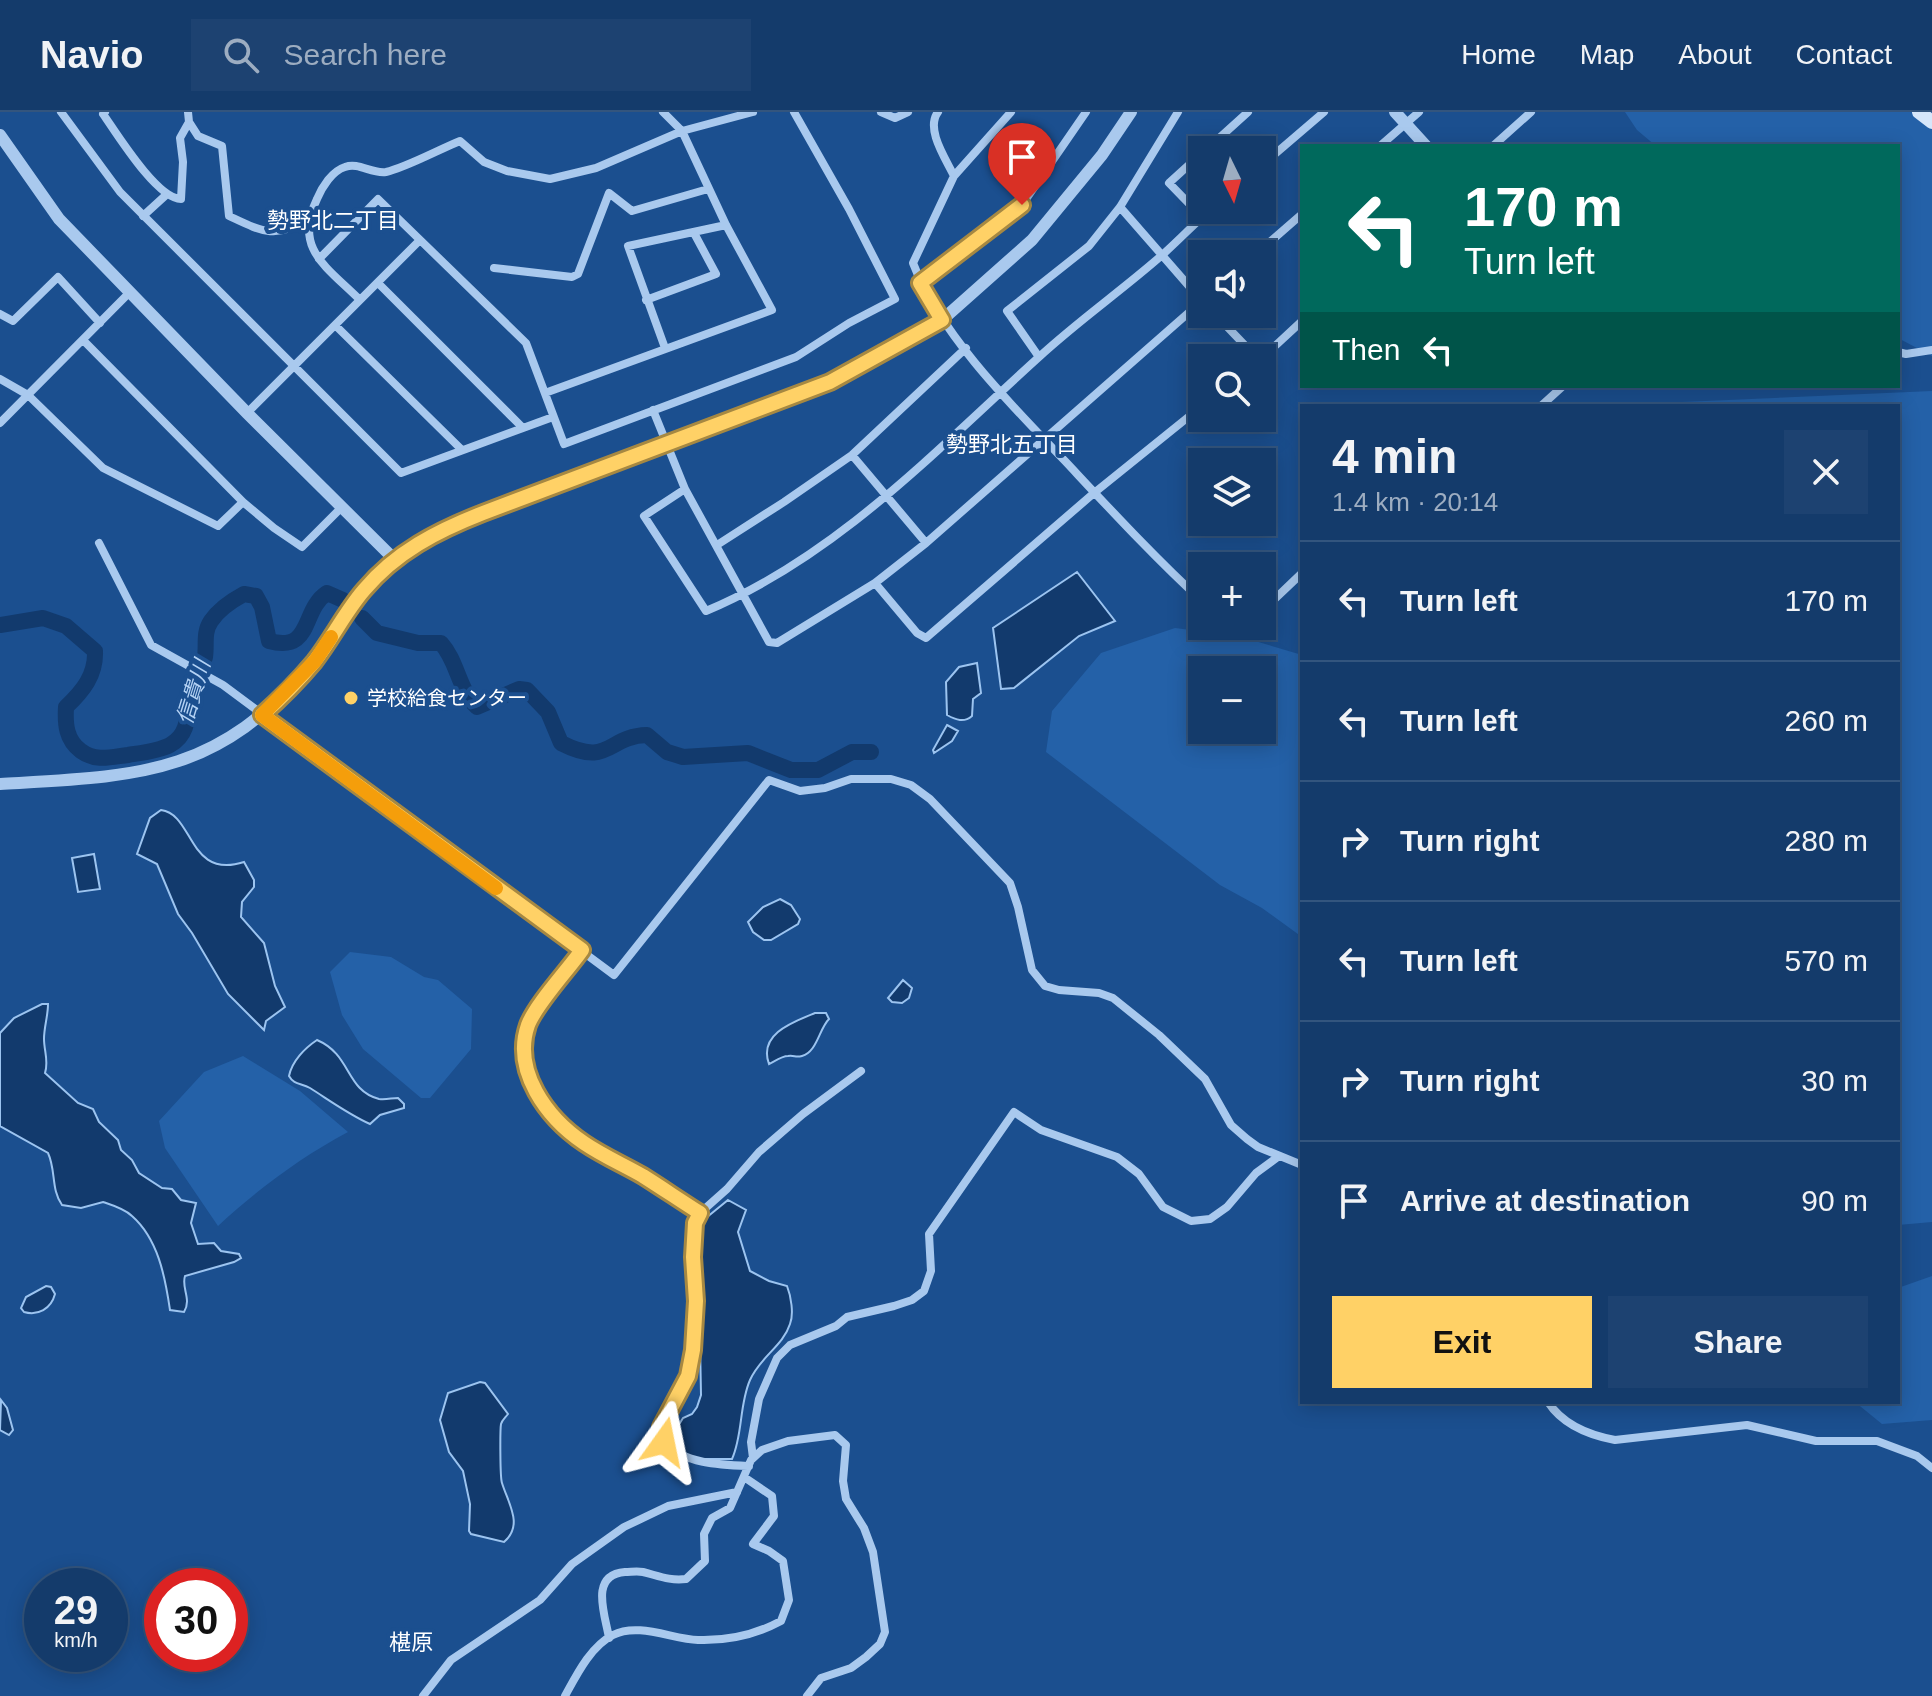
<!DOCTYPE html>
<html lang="en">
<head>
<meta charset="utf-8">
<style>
  body { margin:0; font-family:Arial,"Noto Sans JP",sans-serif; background:#1d4271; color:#f1f3f6; height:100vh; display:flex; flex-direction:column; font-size:30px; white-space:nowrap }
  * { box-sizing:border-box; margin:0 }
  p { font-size:26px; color:#9dadc1 }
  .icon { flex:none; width:44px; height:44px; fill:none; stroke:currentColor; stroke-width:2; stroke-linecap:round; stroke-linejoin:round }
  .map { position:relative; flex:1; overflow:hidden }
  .panel { position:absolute; left:1300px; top:292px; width:600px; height:1000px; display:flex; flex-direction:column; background:#143b6b; border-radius:0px; box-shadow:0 4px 20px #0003,0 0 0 2px #33557e }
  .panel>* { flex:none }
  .hud { position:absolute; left:1300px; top:32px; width:600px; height:244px; border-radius:0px; box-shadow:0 4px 20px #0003,0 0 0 2px #33557e; background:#00695c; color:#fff; overflow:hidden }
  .needle { width:52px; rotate:175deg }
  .tools { position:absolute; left:1188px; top:24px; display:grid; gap:16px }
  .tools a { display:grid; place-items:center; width:88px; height:88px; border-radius:0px; background:#143b6b; box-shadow:0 4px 20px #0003,0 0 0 2px #33557e; font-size:40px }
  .speed { position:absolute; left:24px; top:1456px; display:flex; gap:16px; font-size:40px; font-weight:700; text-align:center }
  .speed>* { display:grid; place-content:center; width:104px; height:104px; border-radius:50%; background:#143b6b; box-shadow:0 4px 20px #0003,0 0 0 2px #33557e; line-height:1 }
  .speed small { font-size:20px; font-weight:400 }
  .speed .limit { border:12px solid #d22; background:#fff; color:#111 }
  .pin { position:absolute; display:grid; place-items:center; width:68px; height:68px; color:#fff; margin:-82px -34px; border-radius:50% 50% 50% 0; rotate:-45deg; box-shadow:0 0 8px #0007 }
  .pin .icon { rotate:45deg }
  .me { position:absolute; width:88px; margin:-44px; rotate:12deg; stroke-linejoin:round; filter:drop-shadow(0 0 6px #0008) }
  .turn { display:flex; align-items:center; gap:28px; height:168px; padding:0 32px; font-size:36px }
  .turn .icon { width:104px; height:104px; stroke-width:2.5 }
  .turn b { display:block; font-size:56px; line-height:68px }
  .then { display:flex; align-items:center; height:76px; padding:0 32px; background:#0003; gap:16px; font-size:30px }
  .round { display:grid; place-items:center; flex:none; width:84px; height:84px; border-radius:0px; background:#1d4271 }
  .overview { display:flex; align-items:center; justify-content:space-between; height:136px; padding:0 32px }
  h1 { font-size:48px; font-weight:600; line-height:60px }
  .button { display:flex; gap:16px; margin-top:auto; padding:16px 32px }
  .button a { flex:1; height:92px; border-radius:0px; background:#ffd166; color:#111; font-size:32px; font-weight:600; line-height:92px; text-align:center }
  .button a+a { background:#1d4271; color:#f1f3f6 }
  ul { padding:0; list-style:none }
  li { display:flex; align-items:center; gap:24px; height:120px; padding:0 32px; border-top:2px solid #33557e }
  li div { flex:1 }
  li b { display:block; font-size:30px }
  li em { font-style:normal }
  header { display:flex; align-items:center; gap:48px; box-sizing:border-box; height:112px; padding:0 40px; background:#143b6b; border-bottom:2px solid #33557e }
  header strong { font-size:38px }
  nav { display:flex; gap:44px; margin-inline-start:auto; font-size:28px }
  .search { width:560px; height:72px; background:#1d4271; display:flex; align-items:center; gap:20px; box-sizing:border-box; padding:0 28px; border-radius:0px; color:#9dadc1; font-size:30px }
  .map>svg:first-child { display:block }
  .green { fill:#2461a8; fill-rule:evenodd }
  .water { fill:#123a6d; stroke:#9cc4f0; stroke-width:2 }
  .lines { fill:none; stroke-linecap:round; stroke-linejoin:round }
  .river { stroke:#123a6d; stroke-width:16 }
  .minor { stroke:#a9c9ee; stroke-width:8 }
  .tertiary { stroke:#a9c9ee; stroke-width:12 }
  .secondary { stroke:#d6e6fa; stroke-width:14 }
  .route-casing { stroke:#a68842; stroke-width:20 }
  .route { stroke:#ffd166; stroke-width:14 }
  .slow { stroke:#f59e0b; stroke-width:14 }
  .poi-dot { fill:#ffd166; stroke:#1b4f8f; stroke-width:3 }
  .labels { text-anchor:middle; stroke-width:8; stroke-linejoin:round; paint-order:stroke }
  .poi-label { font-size:20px; fill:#fff; stroke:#1b4f8f; text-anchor:start }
  .neighbourhood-label { font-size:22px; fill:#fff; stroke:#1b4f8f }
  .water-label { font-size:22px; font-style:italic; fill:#b5d3f5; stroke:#1b4f8f }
</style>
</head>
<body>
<header>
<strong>Navio</strong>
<div class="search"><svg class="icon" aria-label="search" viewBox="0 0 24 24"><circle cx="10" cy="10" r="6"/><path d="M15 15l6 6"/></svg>Search here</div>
<nav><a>Home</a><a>Map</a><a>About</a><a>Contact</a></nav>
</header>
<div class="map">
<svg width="1932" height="1584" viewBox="0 0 1932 1584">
  <rect width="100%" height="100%" fill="#1b4f8f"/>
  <!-- green -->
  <path class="green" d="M1625,0h307v244l-34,-18v-192h-242l-19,-16z
    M1932,279v831l-34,3v-819h-309z
    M1175,516l63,8 64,19v282l-40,-29 -42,-23 -174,-133 6,-41 49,-58zM1202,558h60v60h-60z
    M350,840l41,5 33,20 14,3 34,29 -1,40 -41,49h-9l-58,-49 -21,-34 -12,-43z
    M243,944l57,35 48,41c-47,25 -91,58 -130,94l-53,-78 -6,-27 45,-49z
    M1932,1164v144l-50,4 -27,-22h43v-114z"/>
  <!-- water -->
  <path class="water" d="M1077,460l38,49 -36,15 -65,52 -13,1 -8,-61z
    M977,551l4,30 -8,6 -1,17c-8,7 -16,4 -25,-1l-1,-33 13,-15z
    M947,613l11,6 -6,10 -18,12 -1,-3z
    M161,698c33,4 27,70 83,52l10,18v7l-12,15 -1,15 23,26 11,43 10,21 -19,14 -2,9 -36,-36 -36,-61 -14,-19 -21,-50 -20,-10 13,-36z
    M94,742l6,35 -22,3 -6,-34z
    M780,787l11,6 9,14 -2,5 -27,16h-7l-11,-8 -5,-10 15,-15z
    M903,868l9,8 -3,10 -7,5 -10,-1 -4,-4z
    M42,892h6c0,12 -4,23 -4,35 0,12 5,22 1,34l33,30 15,6 6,13 19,18 3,10 11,10 7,13 23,15 10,1 9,11 15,3 -5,20 7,21 16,-1 7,8 18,3 2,4 -7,4 -49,14c-4,12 7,23 -1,36l-14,-2c-5,-34 -12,-71 -38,-94 -7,-7 -20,-11 -29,-14l-22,6 -19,-3c-11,-15 -6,-35 -14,-52l-48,-27v-93l14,-15z
    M815,901h11l3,6c-10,10 -12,33 -27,37 -7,2 -7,-1 -14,0 -6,0 -13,5 -19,8 -11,-30 24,-42 46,-51z
    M317,928c35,15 28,50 62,59 7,1 13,-1 19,-1l6,6v4l-24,7 -10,9c-22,-10 -41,-24 -60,-36 -9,-5 -16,-3 -21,-12 3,-15 16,-28 28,-36z
    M728,1088l18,10 -8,22 12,39 19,10 18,5c4,10 7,28 3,38 -7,22 -30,33 -40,56 -11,25 -7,55 -18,79h-52l-7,-11 -3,-9 13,-21 9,-4 5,-7 4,-12 -1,-53 4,-49 -6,-47 1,-16 2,-8z
    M46,1174l5,1 4,7c-4,15 -17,22 -31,18l-3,-4 5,-11z
    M480,1270l5,1 23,31c-3,4 -6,6 -7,10 -1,6 -1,54 1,59 6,20 22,42 2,59l-33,-8 -2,-3 1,-27 -7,-33 -14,-19 -9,-32 8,-27z
    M1,1288l6,8 6,22 -4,5 -9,-5z"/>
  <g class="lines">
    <!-- river -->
    <path class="river" d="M362,506l15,15 41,10h23c17,19 17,46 36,64l42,-18 8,1 21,22 13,31c49,25 46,-7 86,-8l20,17 16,5 65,-4 43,17h27l34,-18h19
      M0,513l43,-7 23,8 29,25c1,24 -12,40 -29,56 -1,17 0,33 15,44 15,11 30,6 47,4 12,-2 31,-4 42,-10 24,-13 15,-40 22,-61 3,-9 11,-18 13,-27 2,-13 -2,-24 6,-36 8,-12 20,-20 33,-27l12,2 6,11 7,34c44,12 32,-31 58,-48l16,7"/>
    <!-- minor -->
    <path class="minor" d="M61,0l59,80 281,281 152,-56
      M105,0l-2,2c14,20 54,85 78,85l2,-37 -3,-24 9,-16 -1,-10
      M881,0l14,6 13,-6
      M938,0c-13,17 8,47 16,64
      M1011,0l-57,64 -41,87c27,71 99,143 152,198 44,47 89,96 137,140
      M189,10l9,14 24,10 7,70c32,15 47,24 78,3
      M1380,34l39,-34
      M1493,34l38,-34
      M1206,38l42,-38
      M1262,53l62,-53
      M1120,95l82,94
      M143,104l23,-21
      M1202,105l-33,-34 33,-30
      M1256,142l46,-40
      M319,147l59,-60 148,144 38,101 232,-87 53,-34 46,-24 -46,-90 -55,-97
      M494,156l78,9 6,-3 31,-81 23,18 76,-22
      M378,171l145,145
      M920,171l102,-78 64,-93
      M360,188c-33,-33 -67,-51 -43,-101 5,-12 15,-28 28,-32 14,-5 26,7 41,5 19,-4 54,-23 74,-31l24,21 23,9 43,8 46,-11 86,-37 71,-19
      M646,188l70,-26 -22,-41
      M0,202l13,7 45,-44 42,46
      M1215,202l42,44
      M336,214l126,124
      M83,228l160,162 31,26 28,19 40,-40
      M665,236l-37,-102 98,-21
      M1898,240l8,2 26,-4
      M1039,245l-32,-46 82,-65 31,-39 58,-95
      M1262,246l40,-37
      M0,267l28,16 75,73 115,58 25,-24
      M545,281l227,-83 -46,-85 -44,-94 -19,-19
      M1541,294l22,-20
      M653,298l32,79 84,153 8,1 98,-60 51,-40 276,-242
      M247,301l172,-172
      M0,311l129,-130
      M852,343l74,88
      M685,377l-41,27 62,95c131,-55 229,-160 333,-254 39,-36 82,-66 122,-101 17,-15 32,-31 49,-46
      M99,431l52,102 72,40 391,290 155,-195 31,11 25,-3 26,-9h40l20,6 19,14 80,84 8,24 14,63 13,16 14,4 40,3 14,5 46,37 46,44 26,46 16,14 11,8 44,18
      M717,433l67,-43 68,-47 114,-107
      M875,471l42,50 9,5 168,-145 108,-87
      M1262,499l40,-38
      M582,838c-14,19 -46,54 -54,75 -26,72 58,120 110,148 21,12 41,27 62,40
      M1548,1290c15,23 40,33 67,38l132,-15 69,16h61l40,15 15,12
      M753,1346l-2,-16 8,-43 18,-41 13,-13 46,-19 11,-9 47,-11 18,-6 12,-9 7,-20 -2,-37 85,-122 27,18 76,27 22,17 24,33 28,14 19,-2 17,-12 29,-34 23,-17
      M749,1354c-28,-1 -65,-2 -85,-24l-3,-15 27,-51 5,-26 3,-49 -3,-44 2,-34 5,-10 27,-24 32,-37 44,-38 58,-43
      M609,1526c-4,-24 -20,-63 16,-66 6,0 12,-1 18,0 16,4 27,9 43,7l19,-18 -1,-27 8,-16 18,-10 21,-48 11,-10 26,-9 47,-6 11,10 -3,36 3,18 18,29 9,24 12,80 -5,12 -14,13 -15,11 -30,10 -14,18
      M423,1584l28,-36 89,-60 32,-36 52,-37 44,-21 69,-14
      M565,1584c12,-22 26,-50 48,-61 25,-13 59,4 85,5 31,1 57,-5 83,-19l8,-21 -6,-39 -14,-10 -16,-7 21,-28 -2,-20 -28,-19"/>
    <!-- tertiary -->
    <path class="tertiary" d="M1395,0l31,34
      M0,23l59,84 188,194 148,147 48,-31 387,-147 112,-62 90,-80 70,-85 29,-43
      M0,672c138,-8 215,-7 312,-120 20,-23 32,-52 53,-75 9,-10 20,-19 30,-29"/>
    <!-- secondary -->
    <path class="secondary" d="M1919,0l13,10"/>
  </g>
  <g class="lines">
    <defs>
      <path id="route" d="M664,1330l-3,-15 27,-51 5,-26 3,-49 -3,-44 2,-34 5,-10c-19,-12 -38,-25 -57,-37 -19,-11 -40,-20 -59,-33 -37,-25 -72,-72 -56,-118 8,-21 40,-55 54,-75l-320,-235c18,-16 36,-34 52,-53 18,-23 31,-50 50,-72 32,-38 73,-59 119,-77l347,-131 112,-62 -22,-37 102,-78"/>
    </defs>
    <!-- route casing -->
    <use href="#route" class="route-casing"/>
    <!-- route -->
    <use href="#route" class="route"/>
    <!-- slow -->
    <path class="slow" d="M331,525l-16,24 -53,54 234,173"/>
  </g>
  <!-- markers -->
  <circle class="poi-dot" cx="351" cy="586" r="8"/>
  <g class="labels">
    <!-- poi labels -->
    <g class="poi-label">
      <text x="367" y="593">学校給食センター</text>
    </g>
    <!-- neighbourhood labels -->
    <g class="neighbourhood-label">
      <text x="333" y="116">勢野北二丁目</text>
      <text x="1012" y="340">勢野北五丁目</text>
      <text x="411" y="1538">椹原</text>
    </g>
    <!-- water labels -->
    <g class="water-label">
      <text transform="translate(193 580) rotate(-73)" y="8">信貴川</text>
    </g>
  </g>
</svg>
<div class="tools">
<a><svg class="needle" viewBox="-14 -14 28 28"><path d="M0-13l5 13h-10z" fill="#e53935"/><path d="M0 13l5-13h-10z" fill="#9dadc1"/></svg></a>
<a><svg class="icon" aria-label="sound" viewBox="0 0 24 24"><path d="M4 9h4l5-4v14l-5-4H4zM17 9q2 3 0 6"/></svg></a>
<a><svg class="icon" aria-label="search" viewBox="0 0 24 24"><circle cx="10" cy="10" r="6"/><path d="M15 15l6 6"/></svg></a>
<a><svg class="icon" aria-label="layers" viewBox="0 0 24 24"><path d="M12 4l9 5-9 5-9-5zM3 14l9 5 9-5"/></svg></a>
<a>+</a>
<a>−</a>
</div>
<div class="speed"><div>29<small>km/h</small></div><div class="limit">30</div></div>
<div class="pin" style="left:1022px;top:93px;background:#d93025"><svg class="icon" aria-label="arrive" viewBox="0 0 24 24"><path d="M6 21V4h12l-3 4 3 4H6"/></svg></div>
<svg class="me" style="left:664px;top:1330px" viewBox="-20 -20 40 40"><path d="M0-17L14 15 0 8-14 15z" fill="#ffd166" stroke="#fff" stroke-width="4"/></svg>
<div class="hud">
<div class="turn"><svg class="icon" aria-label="left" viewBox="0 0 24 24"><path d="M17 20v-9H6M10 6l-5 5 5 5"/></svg><div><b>170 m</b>Turn left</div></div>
<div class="then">Then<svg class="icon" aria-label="left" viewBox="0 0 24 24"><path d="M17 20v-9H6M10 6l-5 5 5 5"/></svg></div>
</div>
<section class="panel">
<div class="overview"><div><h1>4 min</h1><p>1.4 km · 20:14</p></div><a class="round"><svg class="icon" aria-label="close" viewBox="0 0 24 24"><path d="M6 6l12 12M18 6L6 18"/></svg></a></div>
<ul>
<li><svg class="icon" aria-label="left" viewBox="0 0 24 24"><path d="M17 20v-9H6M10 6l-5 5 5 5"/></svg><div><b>Turn left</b></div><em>170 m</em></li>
<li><svg class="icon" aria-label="left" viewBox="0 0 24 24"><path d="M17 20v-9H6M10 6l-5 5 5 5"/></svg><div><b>Turn left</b></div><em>260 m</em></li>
<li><svg class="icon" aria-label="right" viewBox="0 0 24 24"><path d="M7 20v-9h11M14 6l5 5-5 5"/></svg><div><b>Turn right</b></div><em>280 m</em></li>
<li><svg class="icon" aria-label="left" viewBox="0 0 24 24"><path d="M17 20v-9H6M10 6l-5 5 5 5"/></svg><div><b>Turn left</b></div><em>570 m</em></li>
<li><svg class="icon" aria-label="right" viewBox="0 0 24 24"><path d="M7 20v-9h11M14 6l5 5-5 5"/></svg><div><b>Turn right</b></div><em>30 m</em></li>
<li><svg class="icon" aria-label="arrive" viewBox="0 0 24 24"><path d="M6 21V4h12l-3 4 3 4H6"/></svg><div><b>Arrive at destination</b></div><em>90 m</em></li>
</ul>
<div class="button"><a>Exit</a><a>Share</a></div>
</section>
</div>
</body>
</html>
